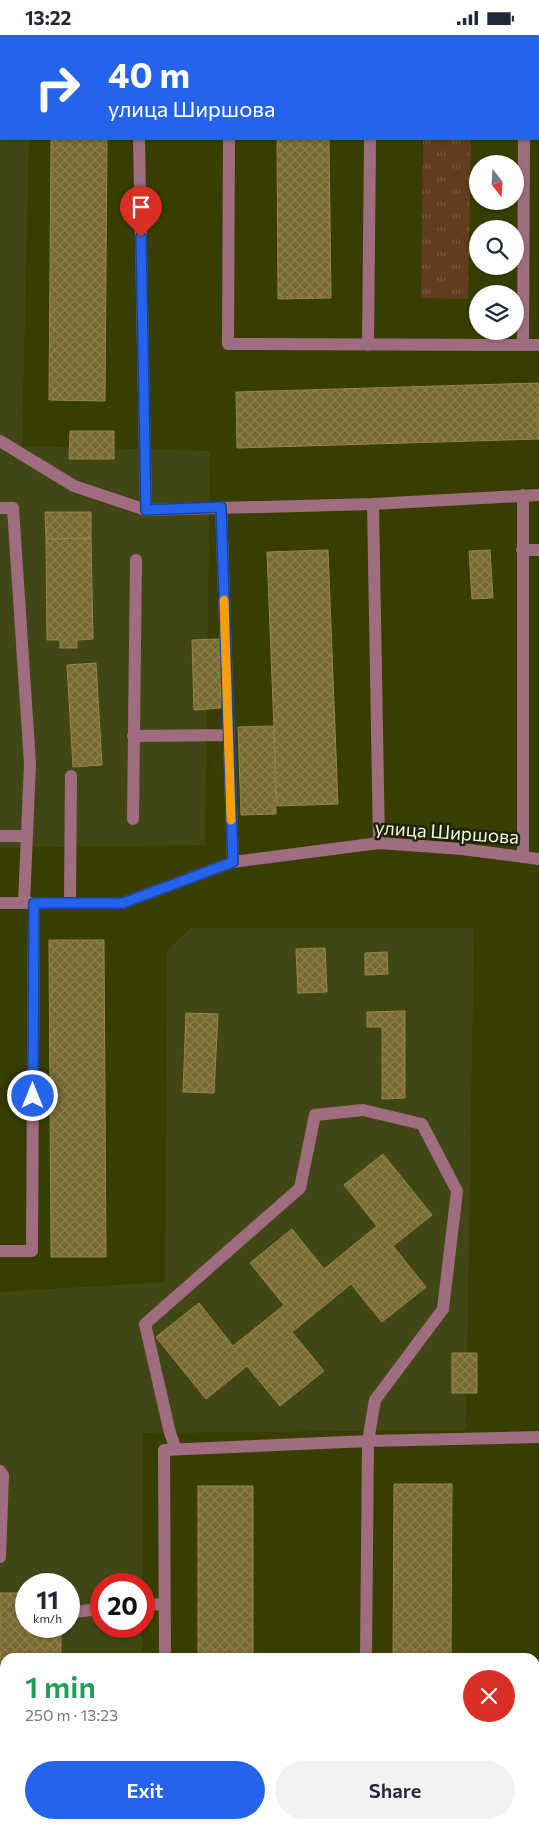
<!DOCTYPE html>
<html lang="en">
<head>
<meta charset="utf-8">
<style>
  body { margin:0; font-family:Commissioner,sans-serif; background:#f2f2f3; color:#1f2937; height:100vh; display:flex; flex-direction:column; font-size:19px; white-space:nowrap }
  * { box-sizing:border-box; margin:0 }
  p { font-size:16px; color:#747a83 }
  .icon { flex:none; width:28px; height:28px; fill:none; stroke:currentColor; stroke-width:2; stroke-linecap:round; stroke-linejoin:round }
  .map { position:relative; flex:1; overflow:hidden }
  .drawer { position:absolute; left:0px; top:1618px; width:540px; height:176px; display:flex; flex-direction:column; background:#fff; border-radius:15px 15px 0 0; box-shadow:0 1px 4px #0004 }
  .drawer>* { flex:none }
  .banner { position:absolute; left:0px; top:0px; width:540px; height:105px; box-shadow:0 1px 4px #0004; background:#2563eb; color:#fff; overflow:hidden }
  .needle { width:32px; rotate:162deg }
  .buttons { position:absolute; left:469px; top:120px; display:grid; gap:10px }
  .buttons a { display:grid; place-items:center; width:55px; height:55px; border-radius:50%; background:#fff; box-shadow:0 1px 4px #0004; font-size:25px }
  .speed { position:absolute; left:15px; top:1538px; display:flex; gap:10px; font-size:25px; font-weight:700; text-align:center }
  .speed>* { display:grid; place-content:center; width:65px; height:65px; border-radius:50%; background:#fff; box-shadow:0 1px 4px #0004; line-height:1 }
  .speed small { font-size:12px; font-weight:400 }
  .speed .limit { border:8px solid #d22; background:#fff; color:#111 }
  .pin { position:absolute; display:grid; place-items:center; width:42px; height:42px; color:#fff; margin:-51px -21px; border-radius:50% 50% 50% 0; rotate:-45deg; box-shadow:0 0 5px #0007 }
  .pin .icon { rotate:45deg }
  .me { position:absolute; width:55px; margin:-28px; rotate:0deg; stroke-linejoin:round; filter:drop-shadow(0 0 4px #0008) }
  .turn { display:flex; align-items:center; gap:18px; height:105px; padding:0 25px; font-size:22px }
  .turn .icon { width:65px; height:65px; stroke-width:2.5 }
  .turn b { display:block; font-size:35px; line-height:42px }
  .round { display:grid; place-items:center; flex:none; width:52px; height:52px; border-radius:26px; background:#f2f2f3 }
  .summary { display:flex; align-items:center; justify-content:space-between; height:85px; padding:0 25px }
  h1 { font-size:30px; font-weight:600; line-height:38px; color:#1e9e55 }
  .button { display:flex; gap:10px; margin-top:auto; padding:10px 25px }
  .button a { flex:1; height:58px; border-radius:30px; background:#2563eb; color:#fff; font-size:20px; font-weight:600; line-height:58px; text-align:center }
  .button a+a { background:#f2f2f3; color:#1f2937 }
  .status { display:flex; justify-content:space-between; align-items:center; height:35px; padding:0 25px; background:#fff; direction:ltr }
  .status svg { height:14px; fill:currentColor }
  .map>svg:first-child { display:block }
  .built { fill:#414714; fill-rule:evenodd }
  .park { fill:url(#park-tufts) }
  .building { fill:url(#building-cross-hatch); stroke:#94864c }
  .lines { fill:none; stroke-linecap:round; stroke-linejoin:round }
  .minor { stroke:#a06d80; stroke-width:12 }
  .route-casing { stroke:#184099; stroke-width:12 }
  .route { stroke:#2563eb; stroke-width:9 }
  .slow { stroke:#f59e0b; stroke-width:9 }
  .labels { text-anchor:middle; stroke-width:5; stroke-linejoin:round; paint-order:stroke }
  .street-label { font-size:19px; fill:#f2f8d9; stroke:#1f230b }
</style>
</head>
<body>
<div class="status"><b>13:22</b><svg viewBox="0 0 49 12"><path d="M0 12V9h3v3zM5 12V6h3v6zM10 12V3h3v9zM15 12V0h3v12zM26 1h20v11H26zM47 4h2v5h-2z"/></svg></div>
<div class="map">
<svg width="539" height="1793" viewBox="0 0 539 1793">
  <defs>
    <pattern id="park-tufts" width="24" height="20" patternUnits="userSpaceOnUse" patternTransform="scale(1.25)"><rect width="24" height="20" fill="#623c1f"/><path d="M3 7l-1-3M5 7V3M7 7l1-3M15 17l-1-3M17 17v-4M19 17l1-3" fill="none" stroke="#79593f"/></pattern>
    <pattern id="building-cross-hatch" width="8" height="8" patternUnits="userSpaceOnUse" patternTransform="scale(1.25)"><rect width="8" height="8" fill="#786a30"/><path d="M0 0l8 8M0 8l8-8" fill="none" stroke="#8c804d"/></pattern>
  </defs>
  <rect width="100%" height="100%" fill="#373e00"/>
  <!-- built -->
  <path class="built" d="M0,0h31l-30,1v103h28l-7,307 188,5 -5,394 -205,3z
    M191,893h283l-8,502 -323,3v151h-42v42h41v31h-137v167h137v4h-142v-536l165,-10 2,-332zM26,1549h43v42h-43z"/>
  <!-- park -->
  <path class="park" d="M423,104h48l-3,160 -47,-1z"/>
  <!-- building -->
  <path class="building" d="M52,0h56v1h-56z
    M276,0h52v1h-52z
    M51,104h56l-2,262 -56,-1z
    M277,104h52l2,159 -53,1z
    M539,348v56l-302,9 -1,-56z
    M70,396h44v28h-45z
    M45,477h46v26l-45,1z
    M91,503l2,101 -16,1v8h-17v-8h-13l-1,-101z
    M328,515l10,254 -61,2 -10,-254z
    M490,515l3,48 -21,1 -3,-48z
    M219,604l2,69 -27,2 -2,-70z
    M96,628l6,102 -29,2 -6,-102z
    M274,691l2,88 -35,1 -3,-88z
    M49,905h55l2,317h-55z
    M325,913l2,44 -29,1 -2,-44z
    M387,917l1,22 -23,1v-22z
    M405,976v87l-23,1v-72h-15v-15z
    M186,978l32,1 -4,79 -31,-1z
    M383,1119l49,61 -39,31 33,41 -44,35 -31,-38 -59,48 32,39 -44,35 -33,-40 -41,33 -50,-62 43,-34 34,43 51,-41 -34,-42 42,-34 32,40 53,-43 -33,-41z
    M452,1318h25v40h-25z
    M394,1449h58l-1,173h-58z
    M198,1451h55v171h-55z
    M0,1558h26v33h35v31h-56v5h-5z
    M0,1632h5v29h-5z
    M0,1710h5v55h-5z"/>
  <g class="lines">
    <!-- minor -->
    <path class="minor" d="M137,0v1
      M230,1v-1
      M372,1v-1
      M524,1v-1
      M139,104l7,371 227,-6 166,-9
      M229,104l-1,205 311,1
      M368,310l2,-206
      M523,310l1,-206
      M0,406l74,45 72,24
      M523,460v362
      M373,469l6,339
      M221,472l12,355
      M0,473h13l17,256 -6,139
      M522,515h17
      M133,701l96,-1
      M133,784l3,-259
      M0,801h27
      M0,868h123l110,-41 146,-19 83,6 77,10
      M70,868l1,-127
      M0,1216h32l2,-348
      M176,1414l-6,-16 -25,-109 155,-136 15,-73 48,-5 59,14 35,67 -14,118 -68,91 -7,41 -2,216
      M0,1436l3,4 -3,82
      M144,1570l21,-1
      M72,1577l29,-3
      M165,1622l-1,-207 204,-9 171,-4
      M0,1674h5
      M166,1789v4"/>
  </g>
  <g class="lines">
    <defs>
      <path id="route" d="M33,1061l1,-193h89l110,-41 -12,-355 -75,3 -5,-273"/>
    </defs>
    <!-- route casing -->
    <use href="#route" class="route-casing"/>
    <!-- route -->
    <use href="#route" class="route"/>
    <!-- slow -->
    <path class="slow" d="M224,565l7,220"/>
  </g>
  <g class="labels">
    <!-- street labels -->
    <g class="street-label">
      <text transform="translate(447 797) rotate(4)" y="7">улица Ширшова</text>
    </g>
  </g>
</svg>
<div class="buttons">
<a><svg class="needle" viewBox="-14 -14 28 28"><path d="M0-13l5 13h-10z" fill="#e53935"/><path d="M0 13l5-13h-10z" fill="#747a83"/></svg></a>
<a><svg class="icon" aria-label="search" viewBox="0 0 24 24"><circle cx="10" cy="10" r="6"/><path d="M15 15l6 6"/></svg></a>
<a><svg class="icon" aria-label="layers" viewBox="0 0 24 24"><path d="M12 4l9 5-9 5-9-5zM3 14l9 5 9-5"/></svg></a>
</div>
<div class="speed"><div>11<small>km/h</small></div><div class="limit">20</div></div>
<div class="pin" style="left:141px;top:202px;background:#d93025"><svg class="icon" aria-label="arrive" viewBox="0 0 24 24"><path d="M6 21V4h12l-3 4 3 4H6"/></svg></div>
<svg class="me" style="left:33px;top:1061px" viewBox="-20 -20 40 40"><circle r="17" fill="#2563eb" stroke="#fff" stroke-width="3"/><path d="M0-11L8 9 0 5-8 9z" fill="#fff"/></svg>
<div class="banner">
<div class="turn"><svg class="icon" aria-label="right" viewBox="0 0 24 24"><path d="M7 20v-9h11M14 6l5 5-5 5"/></svg><div><b>40 m</b>улица Ширшова</div></div>
</div>
<section class="drawer">
<div class="summary"><div><h1>1 min</h1><p>250 m · 13:23</p></div><a class="round" style="background:#d93025;color:#fff"><svg class="icon" aria-label="close" viewBox="0 0 24 24"><path d="M6 6l12 12M18 6L6 18"/></svg></a></div>
<div class="button"><a>Exit</a><a>Share</a></div>
</section>
</div>
</body>
</html>
